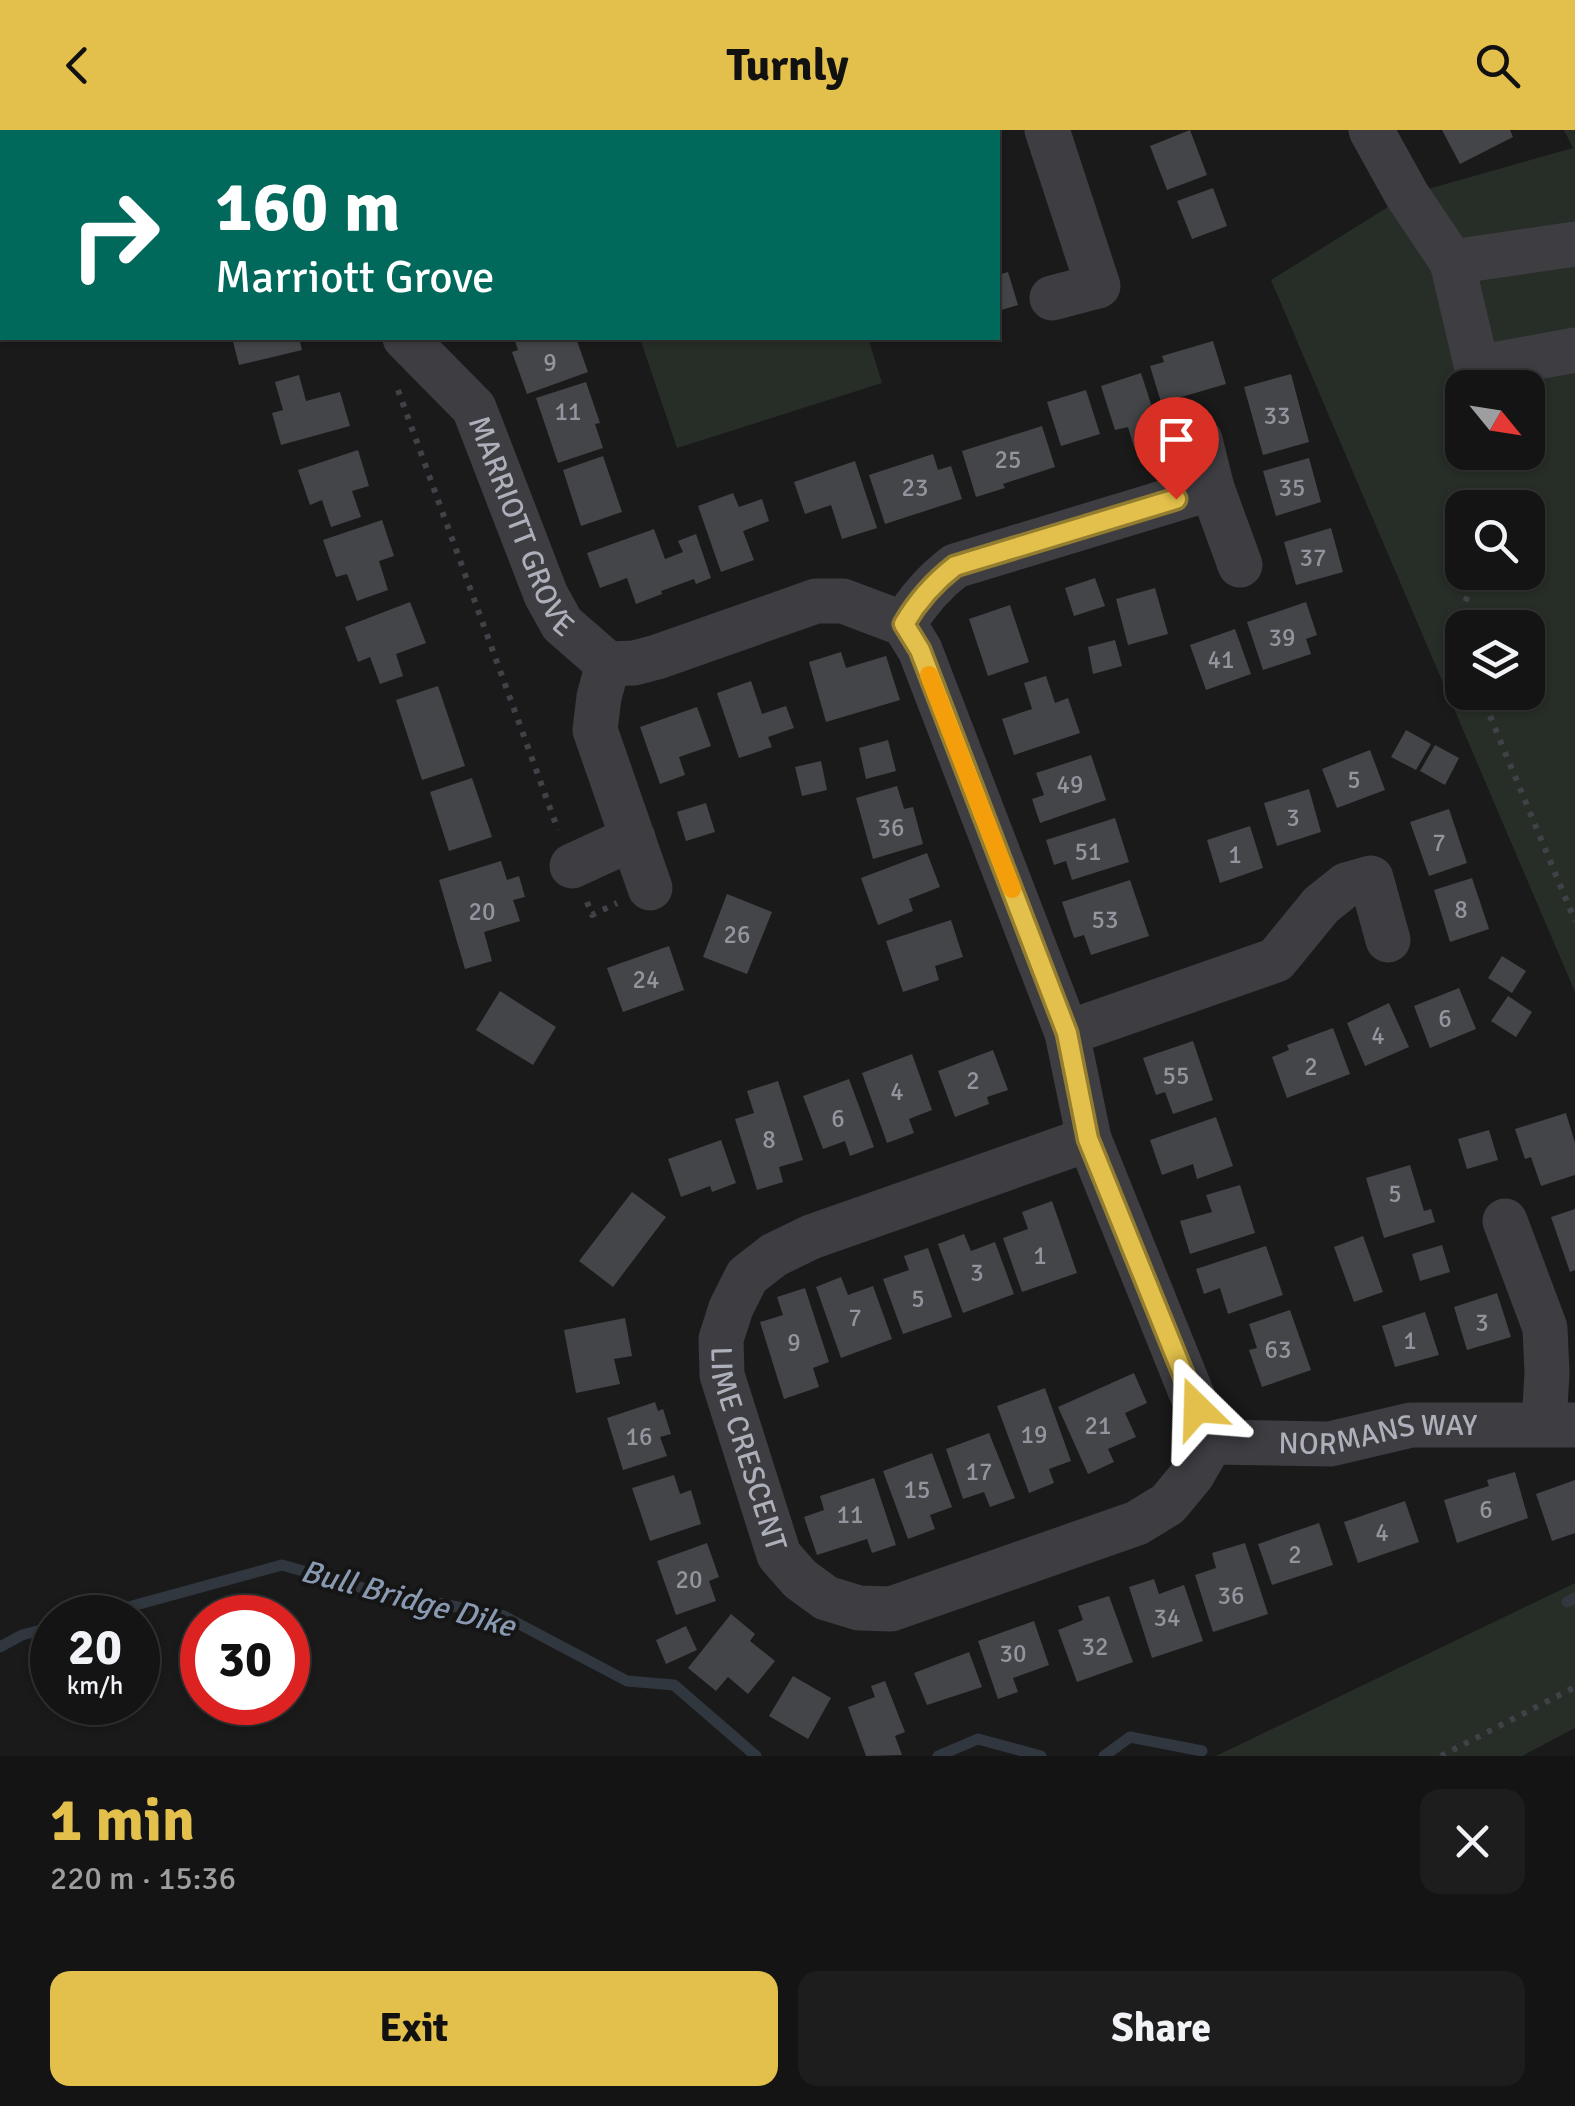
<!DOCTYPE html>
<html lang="en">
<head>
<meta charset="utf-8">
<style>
  body { margin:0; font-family:Signika,sans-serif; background:#1d1d1d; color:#f1f3f6; height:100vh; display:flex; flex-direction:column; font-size:38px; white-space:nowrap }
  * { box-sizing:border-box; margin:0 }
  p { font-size:32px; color:#9d9ea0 }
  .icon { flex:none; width:55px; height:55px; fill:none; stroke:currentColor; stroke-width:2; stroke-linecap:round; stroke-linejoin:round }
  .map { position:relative; height:1626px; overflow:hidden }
  .drawer { display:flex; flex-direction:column; background:#141414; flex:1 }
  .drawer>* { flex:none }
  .hud { position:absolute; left:0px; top:0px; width:1000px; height:210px; box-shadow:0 2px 8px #0004,0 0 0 2px #333334; background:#00695c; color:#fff; overflow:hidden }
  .needle { width:65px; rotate:120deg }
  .buttons { position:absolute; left:1445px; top:240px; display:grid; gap:20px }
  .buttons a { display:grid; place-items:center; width:100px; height:100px; border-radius:20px; background:#141414; box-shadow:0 2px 8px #0004,0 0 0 2px #333334; font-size:50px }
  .speed { position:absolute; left:30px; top:1465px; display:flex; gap:20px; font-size:50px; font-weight:700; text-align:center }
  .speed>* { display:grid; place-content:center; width:130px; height:130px; border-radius:50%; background:#141414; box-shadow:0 2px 8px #0004,0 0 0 2px #333334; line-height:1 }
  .speed small { font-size:25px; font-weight:400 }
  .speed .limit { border:15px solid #d22; background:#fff; color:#111 }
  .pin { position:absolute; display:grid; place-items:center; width:85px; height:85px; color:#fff; margin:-102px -42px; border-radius:50% 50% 50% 0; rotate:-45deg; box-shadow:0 0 10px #0007 }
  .pin .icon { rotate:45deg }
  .me { position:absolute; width:110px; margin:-55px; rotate:338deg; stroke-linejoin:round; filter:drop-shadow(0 0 8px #0008) }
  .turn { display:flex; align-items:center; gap:35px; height:210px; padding:0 50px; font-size:45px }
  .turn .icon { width:130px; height:130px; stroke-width:2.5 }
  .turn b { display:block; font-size:70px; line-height:85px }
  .round { display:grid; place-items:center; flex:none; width:105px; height:105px; border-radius:20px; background:#1d1d1d }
  .head { display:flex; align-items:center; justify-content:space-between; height:170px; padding:0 50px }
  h1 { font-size:60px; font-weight:700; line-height:75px; color:#e2c04b }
  .cta { display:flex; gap:20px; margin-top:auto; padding:20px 50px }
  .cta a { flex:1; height:115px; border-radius:20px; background:#e2c04b; color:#111; font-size:40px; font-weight:700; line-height:115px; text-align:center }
  .cta a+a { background:#1d1d1d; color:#f1f3f6 }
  header { display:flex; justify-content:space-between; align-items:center; height:130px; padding:0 50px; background:#e2c04b; color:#111; font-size:45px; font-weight:700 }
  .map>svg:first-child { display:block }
  .green { fill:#262e27; fill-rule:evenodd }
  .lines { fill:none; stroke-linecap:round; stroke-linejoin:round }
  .stream { stroke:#31373f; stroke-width:11 }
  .building { fill:#444548 }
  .path { stroke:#414247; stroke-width:6; stroke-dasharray:5 8; stroke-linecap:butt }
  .minor { stroke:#3d3d42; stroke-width:45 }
  .route-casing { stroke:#937d31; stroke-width:25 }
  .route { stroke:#e2c04b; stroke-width:18 }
  .slow { stroke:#f59e0b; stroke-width:18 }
  .labels { text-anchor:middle; stroke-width:8; stroke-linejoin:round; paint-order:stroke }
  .number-label { font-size:25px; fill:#93959e }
  .street-label { font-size:30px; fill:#adb0ba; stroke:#151516 }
  .water-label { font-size:32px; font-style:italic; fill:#8899b1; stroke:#151516 }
</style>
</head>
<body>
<header><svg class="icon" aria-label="back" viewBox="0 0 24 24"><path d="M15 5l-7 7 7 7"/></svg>Turnly<svg class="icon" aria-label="search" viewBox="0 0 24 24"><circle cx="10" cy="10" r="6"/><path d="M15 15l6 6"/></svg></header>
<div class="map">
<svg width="1575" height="1626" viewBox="0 0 1575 1626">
  <rect width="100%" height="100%" fill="#1a1a1b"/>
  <!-- green -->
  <path class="green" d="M1564,0h11v862l-304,-712 136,-85 166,-47zM1462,258h66v64h-66zM1462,378h66v64h-66zM1462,498h66v64h-66z
    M640,208h228l14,45 -205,65z
    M1575,1453v145l-53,28h-306z"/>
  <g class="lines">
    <!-- stream -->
    <path class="stream" d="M1567,1472l8,-4
      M88,1488l194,-53 88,25 134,26 123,65 47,4 82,71
      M0,1517l22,-12 30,-8
      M938,1626l40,-17 63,17
      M1104,1626l26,-19 72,14"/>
  </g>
  <!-- building -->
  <path class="building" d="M1190,0l17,45 -40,15 -17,-44z
    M1442,0h68l3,7 -53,27z
    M1213,58l14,38 -35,13 -15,-38z
    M1008,142l10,33 -20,6v-36z
    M232,208h67l3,12 -63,15z
    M514,208h62l12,34 -61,22 -15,-42 6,-2z
    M1213,211l13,43 -48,14 3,9 -17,5 -14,-46 14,-4 -2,-6z
    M1141,243l21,65 -28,9 -6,-20 -13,3 -14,-44z
    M1291,244l18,68 -46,13 -19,-68z
    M299,245l7,26 34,-9 10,34 -69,19 -9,-32 11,-3 -8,-28z
    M586,252l14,41 -5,1 8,24 -45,15 -22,-65z
    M1086,260l14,44 -39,12 -14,-44z
    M1042,296l13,41 -52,17 2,4 -29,9 -14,-46z
    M358,320l11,36 -17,5 9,26 -30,10 -9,-27 -12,5 -12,-35z
    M933,324l5,16 13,-4 11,33 -77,25 -16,-49z
    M603,326l19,56 -41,14 -18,-56z
    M1309,328l12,44 -45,14 -13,-45z
    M855,331l22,67 -35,11 -11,-34 -26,9 -11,-32z
    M733,363l6,14 23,-8 7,22 -26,10 11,29 -33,12 -23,-66z
    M382,390l12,36 -15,5 9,29 -31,11 -10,-27 -11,3 -13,-37z
    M1331,398l12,44 -47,13 -12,-43z
    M654,399l11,30 18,-7 -5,-11 18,-7 15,44 -15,6 -2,-5 -33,12 1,3 -26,10 -9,-26 -27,10 -13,-35z
    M1095,448l10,28 -31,10 -9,-28z
    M1155,458l13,46 -40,11 -12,-46z
    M410,472l16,41 -30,11 7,22 -23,8 -10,-27 -12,5 -13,-35z
    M1306,472l11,33 -11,4 5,15 -48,16 -16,-48z
    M1010,475l19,57 -41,14 -19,-57z
    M1235,499l16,45 -45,16 -16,-45z
    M1115,510l7,26 -29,8 -5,-27z
    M841,522l5,16 40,-12 14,44 -74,22 -17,-60z
    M1046,546l9,27 13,-5 12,35 -66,22 -12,-36 30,-10 -8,-26z
    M751,551l11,33 24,-8 8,22 -26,9 4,10 -33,11 -22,-65z
    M438,556l27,80 -43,14 -26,-80z
    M697,577l14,39 -32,11 6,18 -25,9 -20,-57z
    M1406,600l25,14 -15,26 -25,-13z
    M888,610l8,31 -30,8 -7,-31z
    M1435,615l24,13 -14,27 -25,-14z
    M1370,620l15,40 -48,18 -15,-39z
    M1091,625l15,45 -66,23 -8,-24 12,-4 -8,-22z
    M821,631l6,29 -25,6 -7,-29z
    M472,648l20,59 -43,14 -19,-59z
    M897,656l7,23 9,-2 10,37 -50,15 -17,-61z
    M1309,659l12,43 -44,14 -13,-43z
    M706,673l9,29 -29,9 -9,-29z
    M1449,679l18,54 -38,13 -19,-54z
    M1115,688l14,44 -57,18 -6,-19 -12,4 -8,-25z
    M1250,696l13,42 -43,15 -13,-43z
    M927,723l13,34 -31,12 4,12 -35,14 -17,-47z
    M501,731l6,19 12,-4 6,21 -12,3 7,21 -36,11 8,29 -27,8 -26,-89z
    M1472,748l17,51 -39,13 -16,-52z
    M1130,750l19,56 -58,19 -7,-20 -10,3 -12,-36z
    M727,764l45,18 -25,62 -44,-17z
    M951,790l12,37 -28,9 4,14 -36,12 -17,-51z
    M669,816l15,44 -61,22 -16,-44z
    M1502,826l24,15 -14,22 -24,-15z
    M1459,858l17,41 -46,19 -16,-42z
    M500,861l56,36 -23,38 -57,-35z
    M1508,866l24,16 -16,25 -25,-16z
    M1389,873l20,44 -44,19 -18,-43z
    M1333,898l17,46 -63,24 -15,-41 17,-7 -2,-5z
    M1193,911l20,59 -40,14 -8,-22 -9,3 -13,-37z
    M993,920l15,40 -21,7 2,7 -34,13 -17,-46z
    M912,924l20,56 -23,9 5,14 -27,10 -25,-70z
    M849,949l25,68 -24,9 -5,-15 -22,8 -20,-53z
    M778,951l25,79 -24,7 4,15 -26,8 -22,-71 19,-6 -7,-22z
    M1566,983l9,30v32l-34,11 -10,-29 -6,2 -10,-30z
    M1216,987l17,49 -36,13 -4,-15 -31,11 -12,-35z
    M1489,1000l9,30 -31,9 -9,-30z
    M721,1010l15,43 -24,9 -2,-6 -29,11 -13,-38z
    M1410,1035l14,46 7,-2 4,13 -51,16 -18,-60z
    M1240,1055l15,48 -65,21 -10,-33 32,-9 -6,-17z
    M632,1062l34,25 -53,70 -34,-26z
    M1052,1071l25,72 -55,19 -19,-54 25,-9 -6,-17z
    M1575,1079v61l-5,2 -19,-55z
    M964,1104l7,17 24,-9 19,52 -51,19 -25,-69z
    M1363,1106l20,56 -29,10 -20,-55z
    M1442,1115l8,27 -30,9 -8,-27z
    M1266,1116l17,49 -55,19 -8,-26 -16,6 -8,-25z
    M928,1118l24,69 -49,17 -20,-55 26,-9 -5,-14z
    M841,1147l7,18 25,-9 19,53 -51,19 -25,-71z
    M805,1158l24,74 -16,6 6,19 -35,12 -24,-77 23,-7 -6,-18z
    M1497,1163l14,44 -44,13 -13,-43z
    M1290,1180l21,60 -49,17 -13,-37 8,-2 -8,-24z
    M1425,1182l14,43 -44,12 -13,-41z
    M625,1188l7,38 -18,3 6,25 -44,9 -12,-63z
    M1134,1243l13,30 -22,10 11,24 -28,12 6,13 -26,12 -30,-67z
    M1045,1258l26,73 -22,8 5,14 -25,10 -32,-87z
    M655,1272l3,9 5,-2 8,25 -11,3 7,19 -44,14 -16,-52z
    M989,1303l26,65 -25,9 -6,-15 -21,7 -17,-50z
    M932,1323l20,54 -22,8 5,14 -27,10 -25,-68z
    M1515,1342l13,46 -71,25 -13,-43 45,-14 -2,-6z
    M674,1345l6,19 11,-4 10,34 -51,17 -18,-53z
    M874,1348l22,67 -24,8 -5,-14 -50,16 -13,-38 20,-7 -4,-14z
    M1575,1350v53l-23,8 -16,-47z
    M1405,1371l14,41 -61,21 -14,-41z
    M1319,1393l14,42 -61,20 -14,-41z
    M707,1413l12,34 -10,4 7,20 -40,14 -19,-54z
    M1245,1413l23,71 -55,18 -18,-57 21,-7 -4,-15z
    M1154,1449l5,15 25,-9 19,56 -51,17 -23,-71z
    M1109,1466l24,66 -56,20 -19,-52 25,-10 -5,-14z
    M731,1484l24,20 -5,7 25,20 -27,33 -20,-17 -12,14 -28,-23z
    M1034,1491l15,44 -36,13 5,14 -20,7 -20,-58z
    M686,1496l11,24 -31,14 -10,-24z
    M969,1522l13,35 -55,18 -13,-32z
    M793,1546l38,22 -23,41 -39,-23z
    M885,1551l20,51 -10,4 7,19 -36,1 -18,-49 27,-10 -4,-11z"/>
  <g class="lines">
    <!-- path -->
    <path class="path" d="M352,0l1,2
      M398,260l160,440
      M1462,521l-6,-17 16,-54
      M1480,562l95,229
      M587,772l5,13 25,-12
      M1441,1626l134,-69"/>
    <!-- minor -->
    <g class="minor">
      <path d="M267,0l1,2"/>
      <path d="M1047,0l51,156 -46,12"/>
      <path d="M1371,0l36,65 45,67 123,-18"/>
      <path d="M1452,132l25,106 98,-18"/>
      <path id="s1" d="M405,208l69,70 72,187 16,29 46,40 26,-1 23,-6 159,-56h27l61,23 16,26 147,383 22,106 122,303"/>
      <path d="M1200,310l12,48 28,77"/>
      <path d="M904,494c14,-24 29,-41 51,-58l257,-78"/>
      <path d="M608,534l-9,33 -4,33 55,158"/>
      <path d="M572,736l61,-28"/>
      <path d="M1067,903l209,-73 45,-55 25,-20 25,-7 17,62"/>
      <path id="s2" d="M1089,1009l-278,98 -37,18 -27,21 -16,32 -10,31 1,36 57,180 21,24 26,19 33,10 32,1 246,-86 31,-19 24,-29 19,-33"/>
      <path d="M1505,1091l40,107 2,45 -3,51"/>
      <path id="s3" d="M1211,1312l119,2 81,-19h164"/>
    </g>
  </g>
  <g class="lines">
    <defs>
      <path id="route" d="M1176,369l-221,67c-22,17 -37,34 -51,58l16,26 147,383 21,106 109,269"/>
    </defs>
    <!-- route casing -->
    <use href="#route" class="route-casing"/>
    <!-- route -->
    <use href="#route" class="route"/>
    <!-- slow -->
    <path class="slow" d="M929,545l83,214"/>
  </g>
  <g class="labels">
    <!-- number labels -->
    <g class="number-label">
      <text x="550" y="241">9</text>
      <text x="568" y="290">11</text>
      <text x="1277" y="294">33</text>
      <text x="1008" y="338">25</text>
      <text x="915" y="366">23</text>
      <text x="1292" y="366">35</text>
      <text x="1313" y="436">37</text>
      <text x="1282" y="516">39</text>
      <text x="1221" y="538">41</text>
      <text x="1354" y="658">5</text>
      <text x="1070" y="663">49</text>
      <text x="1293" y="696">3</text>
      <text x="891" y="706">36</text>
      <text x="1439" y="721">7</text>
      <text x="1088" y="730">51</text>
      <text x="1235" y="733">1</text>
      <text x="1461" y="788">8</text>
      <text x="482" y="790">20</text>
      <text x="1105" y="798">53</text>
      <text x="737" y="813">26</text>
      <text x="646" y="858">24</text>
      <text x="1445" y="897">6</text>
      <text x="1378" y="914">4</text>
      <text x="1311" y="945">2</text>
      <text x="1176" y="954">55</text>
      <text x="973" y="959">2</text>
      <text x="897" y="970">4</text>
      <text x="838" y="997">6</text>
      <text x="769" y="1018">8</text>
      <text x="1395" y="1072">5</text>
      <text x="1040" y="1134">1</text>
      <text x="977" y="1151">3</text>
      <text x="918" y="1177">5</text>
      <text x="855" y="1196">7</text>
      <text x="1482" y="1201">3</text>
      <text x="1410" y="1219">1</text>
      <text x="794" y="1221">9</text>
      <text x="1278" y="1228">63</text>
      <text x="1098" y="1304">21</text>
      <text x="1034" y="1313">19</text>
      <text x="639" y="1315">16</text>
      <text x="979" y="1350">17</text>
      <text x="917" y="1368">15</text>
      <text x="1486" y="1388">6</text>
      <text x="850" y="1393">11</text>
      <text x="1382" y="1411">4</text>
      <text x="1295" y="1433">2</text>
      <text x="689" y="1458">20</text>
      <text x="1231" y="1474">36</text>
      <text x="1167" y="1496">34</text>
      <text x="1095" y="1525">32</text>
      <text x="1013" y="1532">30</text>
    </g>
    <!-- street labels -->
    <g class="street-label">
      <text dy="10" stroke="none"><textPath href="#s1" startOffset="225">MARRIOTT GROVE</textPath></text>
      <text dy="10" stroke="none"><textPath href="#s3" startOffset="168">NORMANS WAY</textPath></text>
      <text dy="10" stroke="none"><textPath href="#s2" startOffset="552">LIME CRESCENT</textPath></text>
    </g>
    <!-- water labels -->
    <g class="water-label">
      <text transform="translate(408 1468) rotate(15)" y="11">Bull Bridge Dike</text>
    </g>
  </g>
</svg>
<div class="buttons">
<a><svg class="needle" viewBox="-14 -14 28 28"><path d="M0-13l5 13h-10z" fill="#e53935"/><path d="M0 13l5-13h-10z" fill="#9d9ea0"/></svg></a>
<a><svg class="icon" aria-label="search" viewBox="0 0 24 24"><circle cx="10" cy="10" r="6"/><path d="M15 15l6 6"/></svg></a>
<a><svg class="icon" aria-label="layers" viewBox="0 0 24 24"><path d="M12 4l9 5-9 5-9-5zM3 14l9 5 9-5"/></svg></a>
</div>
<div class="speed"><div>20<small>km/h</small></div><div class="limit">30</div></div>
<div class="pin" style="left:1176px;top:369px;background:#d93025"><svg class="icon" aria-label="arrive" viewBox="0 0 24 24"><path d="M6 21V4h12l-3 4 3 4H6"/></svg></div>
<svg class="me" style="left:1197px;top:1278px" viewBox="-20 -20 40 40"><path d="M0-17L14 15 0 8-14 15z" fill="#e2c04b" stroke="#fff" stroke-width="4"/></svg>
<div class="hud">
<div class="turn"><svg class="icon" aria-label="right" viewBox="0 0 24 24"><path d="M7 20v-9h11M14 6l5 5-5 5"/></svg><div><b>160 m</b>Marriott Grove</div></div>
</div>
</div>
<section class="drawer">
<div class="head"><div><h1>1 min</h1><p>220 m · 15:36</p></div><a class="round"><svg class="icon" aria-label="close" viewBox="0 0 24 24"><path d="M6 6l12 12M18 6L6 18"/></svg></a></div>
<div class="cta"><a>Exit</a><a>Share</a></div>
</section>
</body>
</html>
